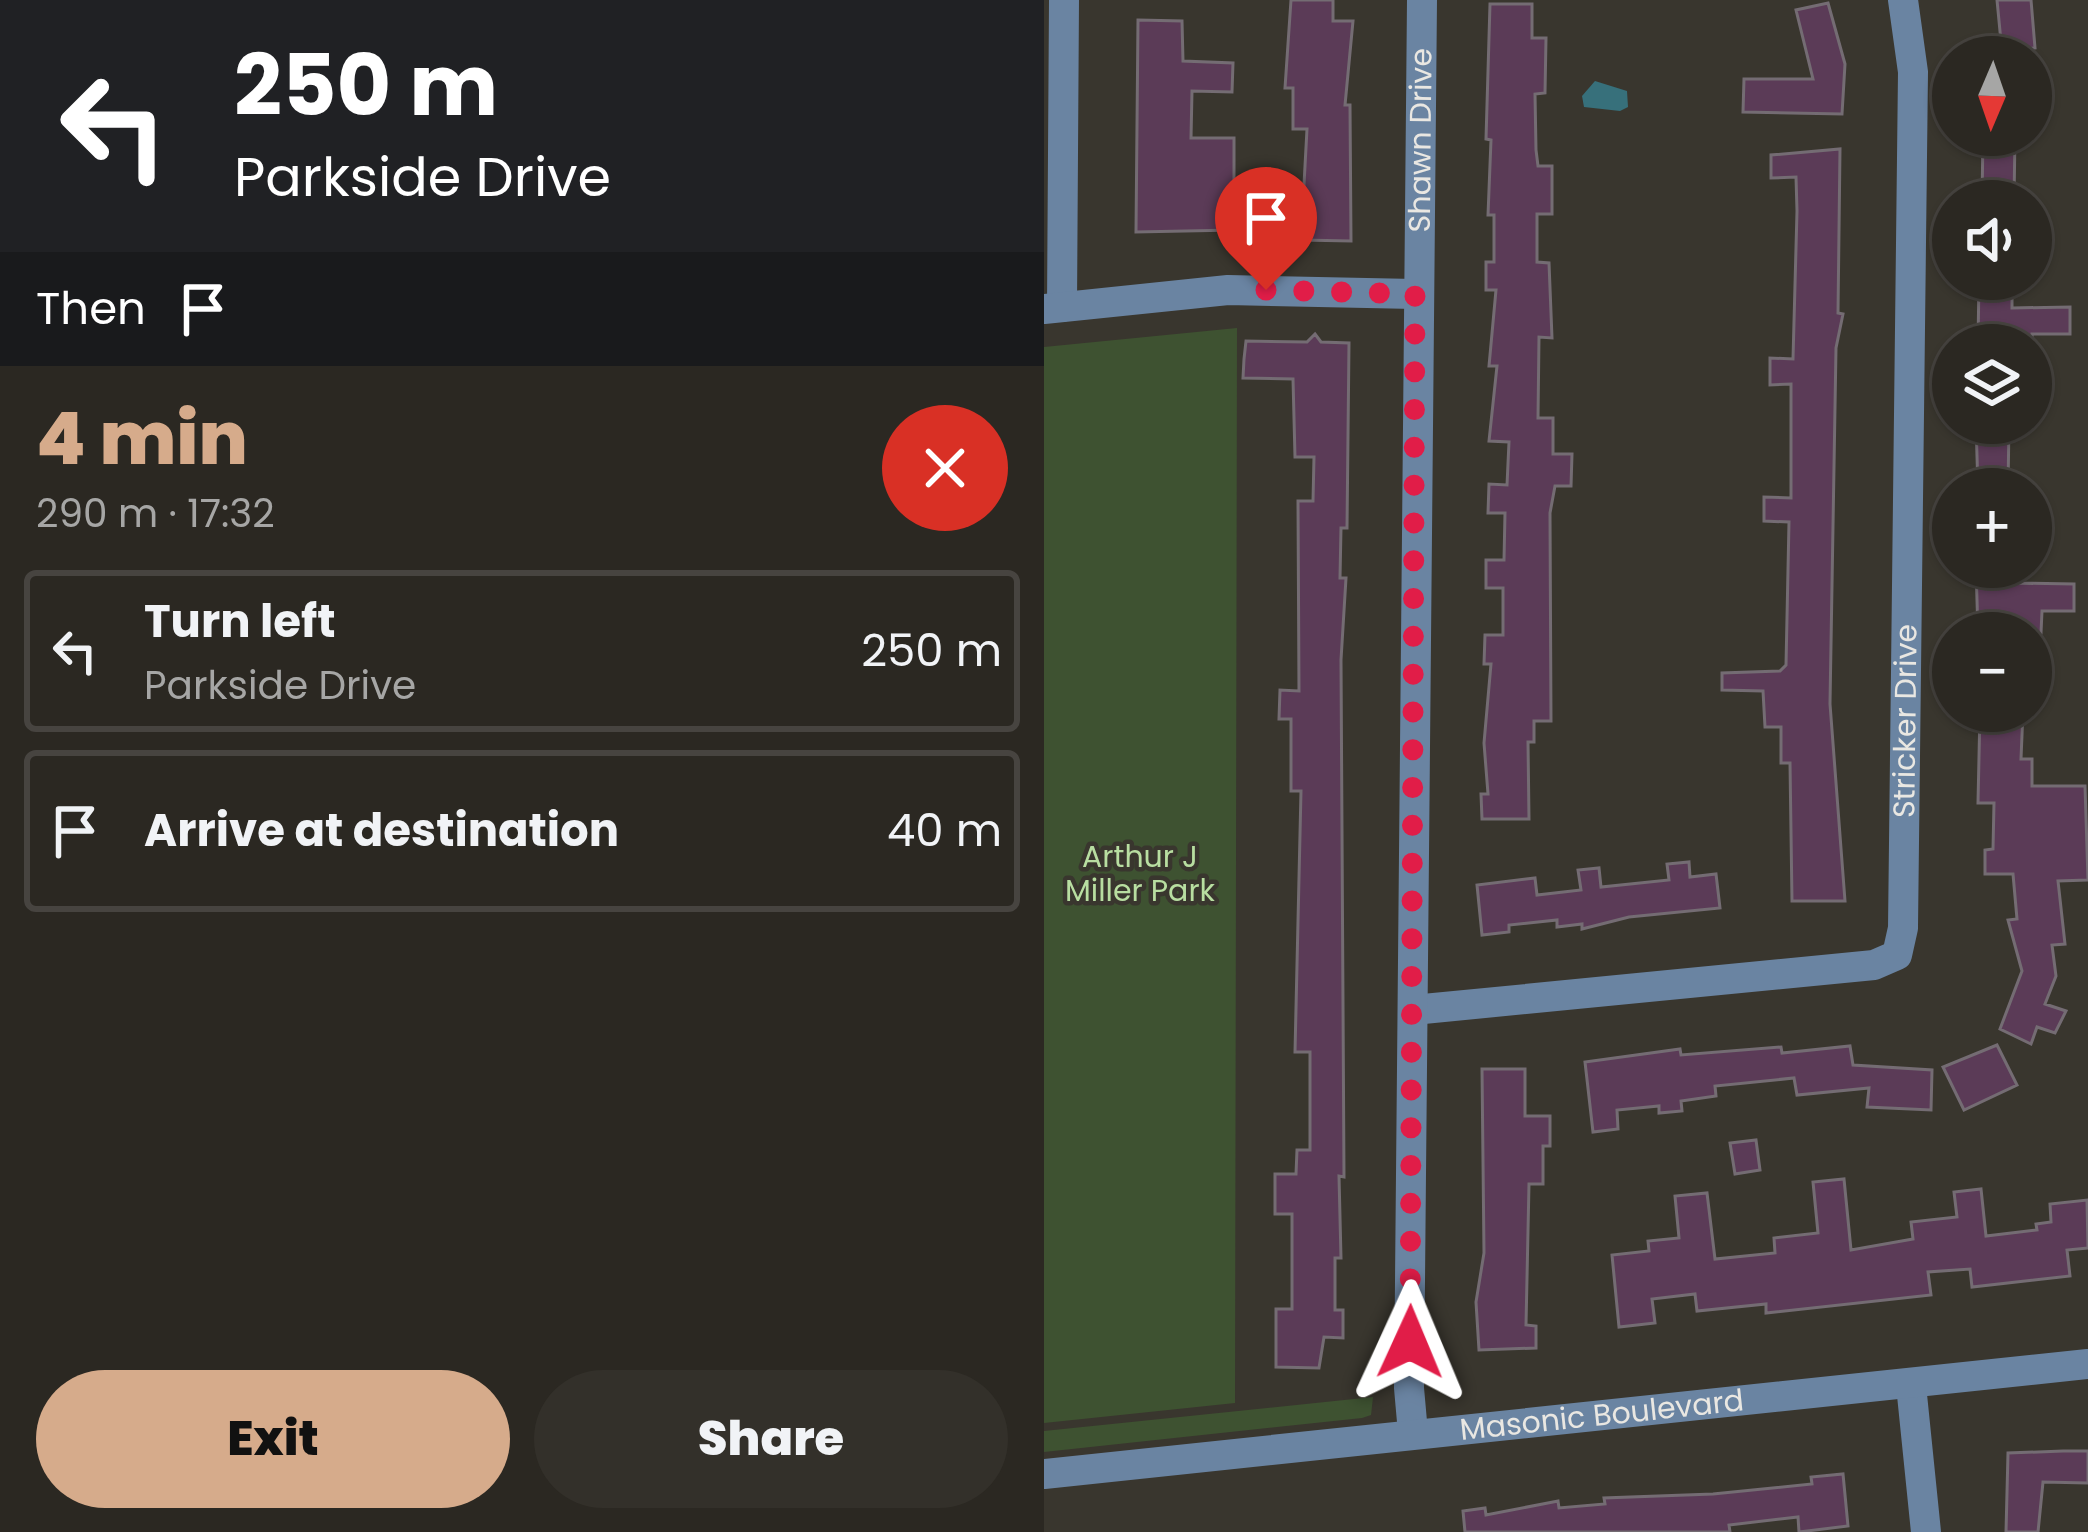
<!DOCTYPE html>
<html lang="en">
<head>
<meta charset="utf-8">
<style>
  body { margin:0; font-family:Poppins,sans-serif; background:#33302a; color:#f1f3f6; height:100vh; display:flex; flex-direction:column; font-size:45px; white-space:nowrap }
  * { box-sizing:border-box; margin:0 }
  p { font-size:39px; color:#a6a6a5 }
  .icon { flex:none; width:66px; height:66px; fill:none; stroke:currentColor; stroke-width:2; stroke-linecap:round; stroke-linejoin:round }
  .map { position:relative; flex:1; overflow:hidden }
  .panel { display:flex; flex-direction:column; background:#2b2822; width:1044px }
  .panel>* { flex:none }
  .guide { background:#202124; color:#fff; overflow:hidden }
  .needle { width:78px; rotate:182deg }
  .fabs { position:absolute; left:888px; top:36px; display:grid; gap:24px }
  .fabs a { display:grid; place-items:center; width:120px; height:120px; border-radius:50%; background:#2b2822; box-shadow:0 3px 9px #0004,0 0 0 3px #474440; font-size:60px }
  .pin { position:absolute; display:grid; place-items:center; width:102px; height:102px; color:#fff; margin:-123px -51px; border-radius:50% 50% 50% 0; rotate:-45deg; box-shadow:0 0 12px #0007 }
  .pin .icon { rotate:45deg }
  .me { position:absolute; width:132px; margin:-66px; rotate:1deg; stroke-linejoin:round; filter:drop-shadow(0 0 9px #0008) }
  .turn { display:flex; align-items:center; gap:42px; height:252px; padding:0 36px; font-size:54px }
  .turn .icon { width:156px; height:156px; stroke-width:2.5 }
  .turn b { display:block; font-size:84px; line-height:102px }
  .then { display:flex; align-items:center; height:114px; padding:0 36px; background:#0003; gap:24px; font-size:45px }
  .round { display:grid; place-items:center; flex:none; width:126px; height:126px; border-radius:63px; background:#33302a }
  .summary { display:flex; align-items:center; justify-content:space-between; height:204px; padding:0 36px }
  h1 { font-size:72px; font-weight:800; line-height:90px; color:#d6ab8b }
  .primary-button { display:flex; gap:24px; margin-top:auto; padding:24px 36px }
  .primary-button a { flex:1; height:138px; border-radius:72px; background:#d6ab8b; color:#111; font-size:48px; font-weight:800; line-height:138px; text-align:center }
  .primary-button a+a { background:#33302a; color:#f1f3f6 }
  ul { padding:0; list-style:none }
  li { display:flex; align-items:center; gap:36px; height:162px; margin:0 24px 18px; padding:0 12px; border:6px solid #474440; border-radius:12px }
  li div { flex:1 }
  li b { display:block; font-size:45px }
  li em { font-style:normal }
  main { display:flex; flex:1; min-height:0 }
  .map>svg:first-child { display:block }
  .green { fill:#3e5231 }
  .water { fill:#37707b }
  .building { fill:#5b3b57; stroke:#746c73; stroke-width:3 }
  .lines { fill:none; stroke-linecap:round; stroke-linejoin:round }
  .minor { stroke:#6a84a2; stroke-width:30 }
  .route { stroke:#e11d48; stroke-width:21; stroke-dasharray:0 37.8 }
  .labels { text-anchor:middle; stroke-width:9; stroke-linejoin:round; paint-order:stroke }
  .street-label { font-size:30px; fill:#e9e7e2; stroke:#39362e }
  .park-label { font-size:30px; fill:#b8dea1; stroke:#39362e }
</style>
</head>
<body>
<main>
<section class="panel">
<div class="guide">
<div class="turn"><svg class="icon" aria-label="left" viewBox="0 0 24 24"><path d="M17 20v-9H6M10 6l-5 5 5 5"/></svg><div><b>250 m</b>Parkside Drive</div></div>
<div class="then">Then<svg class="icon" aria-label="arrive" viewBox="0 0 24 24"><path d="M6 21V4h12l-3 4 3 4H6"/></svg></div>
</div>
<div class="summary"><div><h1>4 min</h1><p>290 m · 17:32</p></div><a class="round" style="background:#d93025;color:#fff"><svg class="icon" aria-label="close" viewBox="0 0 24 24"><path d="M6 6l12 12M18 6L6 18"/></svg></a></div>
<ul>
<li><svg class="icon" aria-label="left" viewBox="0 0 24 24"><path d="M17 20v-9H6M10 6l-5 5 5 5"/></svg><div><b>Turn left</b><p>Parkside Drive</p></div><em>250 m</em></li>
<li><svg class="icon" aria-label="arrive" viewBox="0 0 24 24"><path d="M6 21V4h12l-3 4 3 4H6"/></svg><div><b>Arrive at destination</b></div><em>40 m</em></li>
</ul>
<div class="primary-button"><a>Exit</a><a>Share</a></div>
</section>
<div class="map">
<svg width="1044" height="1532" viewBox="0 0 1044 1532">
  <rect width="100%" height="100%" fill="#39362e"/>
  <!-- green -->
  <path class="green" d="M193,328l-2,1075 -191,20v-1076z
    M329,1397l-2,18 -9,3 -318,34v-21z"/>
  <!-- water -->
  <path class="water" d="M551,81l32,10 1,16 -8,4 -36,-4 -2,-11z"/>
  <!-- building -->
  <path class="building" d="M247,0h42v21h20l-8,84h5l1,136 -50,-1 6,-111h-14v-41h-8z
    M953,0h34l4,48 -33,4z
    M784,3l17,61 -3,50 -99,-2 1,-33h69l-17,-69z
    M446,4h42v34h14l-1,55 -10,1 1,56 2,16h14v48h-15v48l12,1 3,75 -13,-1 -1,81h15v36h19l-1,32h-16l-5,27 1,208h-17v21h-6l1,77h-47l-1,-25h7l-4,-51 7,-79h-7l1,-29h18v-47h-17v-28h18l1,-47h-17l1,-29 18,1 2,-43 -20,-1 8,-75h-8l7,-76h-10v-28h8v-47h-6l3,-75 -5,-1z
    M94,20l44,1 1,40 50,2 -1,29 -40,-1 -1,47h43v92l-98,2z
    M939,135h32l-1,66h-32z
    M796,149l-2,164 5,1 -7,34 -6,356 15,197h-53l-2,-138h-9v-36h-16l-2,-36 -41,-1v-17l58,-2 6,-6 3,-143 -25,-1v-24l27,1v-114l-21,1v-27l23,1 4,-148 -1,-34 -25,1v-23z
    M935,279h33v29l58,-1v27h-38v11h-54z
    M271,334l6,8 28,1 -2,185h-6l-1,50h6l-5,82 3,517 -5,-1 2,82h-6v52h8v28l-19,-1 -5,31 -43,-1v-58h16v-95h-17v-40h21l1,-24h13v-98h-15l6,-261h-10v-72h-12l1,-29 19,1 -1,-190h15l1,-44h-19l-2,-78 -50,-1 1,-19 2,-18 61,1z
    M932,423h33l-1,66h-30z
    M932,567h34v16l64,1v27h-32l-1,22h-63z
    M936,711h43l-2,48h11v27h53l3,94 -30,1 7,63 -13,1 4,31 -11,28 21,7 -11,22 -18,-6 -6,17 -31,-15 22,-58 -14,-51 9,-1 -4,-45h-28v-24l8,-1 1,-46h-16z
    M645,862l1,15 26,-3 4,34 -91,9 -47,12v-5l-25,3v-7l-48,5v7l-27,3 -5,-50 58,-7 2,17 44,-5 -3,-20 21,-2 2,19 68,-7 -2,-16z
    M953,1045l20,40 -53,25 -21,-43z
    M806,1046l3,19 79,5 -1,40 -64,-3 2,-19 -72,7 -3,-17 -79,8 1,10 -35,5 1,10 -23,2v-7l-42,4 1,19 -25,3 -8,-70 95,-13 1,6 100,-8 1,6z
    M438,1069h43v47h25v30h-7v38h-14l-3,141 10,1v22l-57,2 -3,-48 8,-49z
    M712,1140l4,30 -25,4 -5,-31z
    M800,1179l7,71 62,-11 -2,-17 46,-5 -3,-25 27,-3 5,47 51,-6 -1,-6 15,-2 -1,-18 37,-4 1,48 -21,2 3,26 -98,11 -2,-18 -42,3 3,23 -165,18v-9l-69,7 -2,-17 -43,5 3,24 -36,4 -7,-72 37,-4 -1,-10 31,-3 -4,-42 32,-3 8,66 60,-6 -1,-15 44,-5 -5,-51z
    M1019,1451h25v32l-45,-1 -5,50h-32l2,-79z
    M799,1474l5,52 -49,6 -1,-15 -69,8 1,7h-265l-2,-21 22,-3 1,7 72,-14 1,7 46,-4 -1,-6 109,-4 99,-10 -1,-7z"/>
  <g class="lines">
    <!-- minor -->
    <g class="minor">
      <path d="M18,307l2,-307"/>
      <path d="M0,309l184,-19 187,4"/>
      <path id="s1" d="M369,1010l461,-45 23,-10 6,-27 10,-856 -10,-72"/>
      <path d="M867,1385l15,147"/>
      <path id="s2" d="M369,1433l-4,-45 13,-1388"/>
      <path id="s3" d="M0,1474l1044,-110"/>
    </g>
  </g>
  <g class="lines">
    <!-- route -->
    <path class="route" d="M222,290l149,4 -5,1048"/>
  </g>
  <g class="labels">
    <!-- street labels -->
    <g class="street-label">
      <text dy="10" stroke="none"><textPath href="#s2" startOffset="1293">Shawn Drive</textPath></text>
      <text dy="10" stroke="none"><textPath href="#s1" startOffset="723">Stricker Drive</textPath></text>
      <text dy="10" stroke="none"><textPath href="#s3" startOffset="561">Masonic Boulevard</textPath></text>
    </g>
    <!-- park labels -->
    <g class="park-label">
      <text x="96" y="867">Arthur J<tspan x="96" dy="34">Miller Park</tspan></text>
    </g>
  </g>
</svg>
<div class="fabs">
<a><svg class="needle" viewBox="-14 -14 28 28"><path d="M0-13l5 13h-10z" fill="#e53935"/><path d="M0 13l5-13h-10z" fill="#a6a6a5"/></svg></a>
<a><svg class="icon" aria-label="sound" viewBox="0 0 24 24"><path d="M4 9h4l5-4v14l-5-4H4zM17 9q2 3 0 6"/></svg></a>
<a><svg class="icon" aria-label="layers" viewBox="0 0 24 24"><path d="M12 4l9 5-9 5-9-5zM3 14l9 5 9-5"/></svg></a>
<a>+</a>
<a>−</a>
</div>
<div class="pin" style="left:222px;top:290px;background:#d93025"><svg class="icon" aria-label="arrive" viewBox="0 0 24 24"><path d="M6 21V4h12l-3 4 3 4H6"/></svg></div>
<svg class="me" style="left:366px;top:1342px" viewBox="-20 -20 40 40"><path d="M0-17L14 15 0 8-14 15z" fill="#e11d48" stroke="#fff" stroke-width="4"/></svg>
</div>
</main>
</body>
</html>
